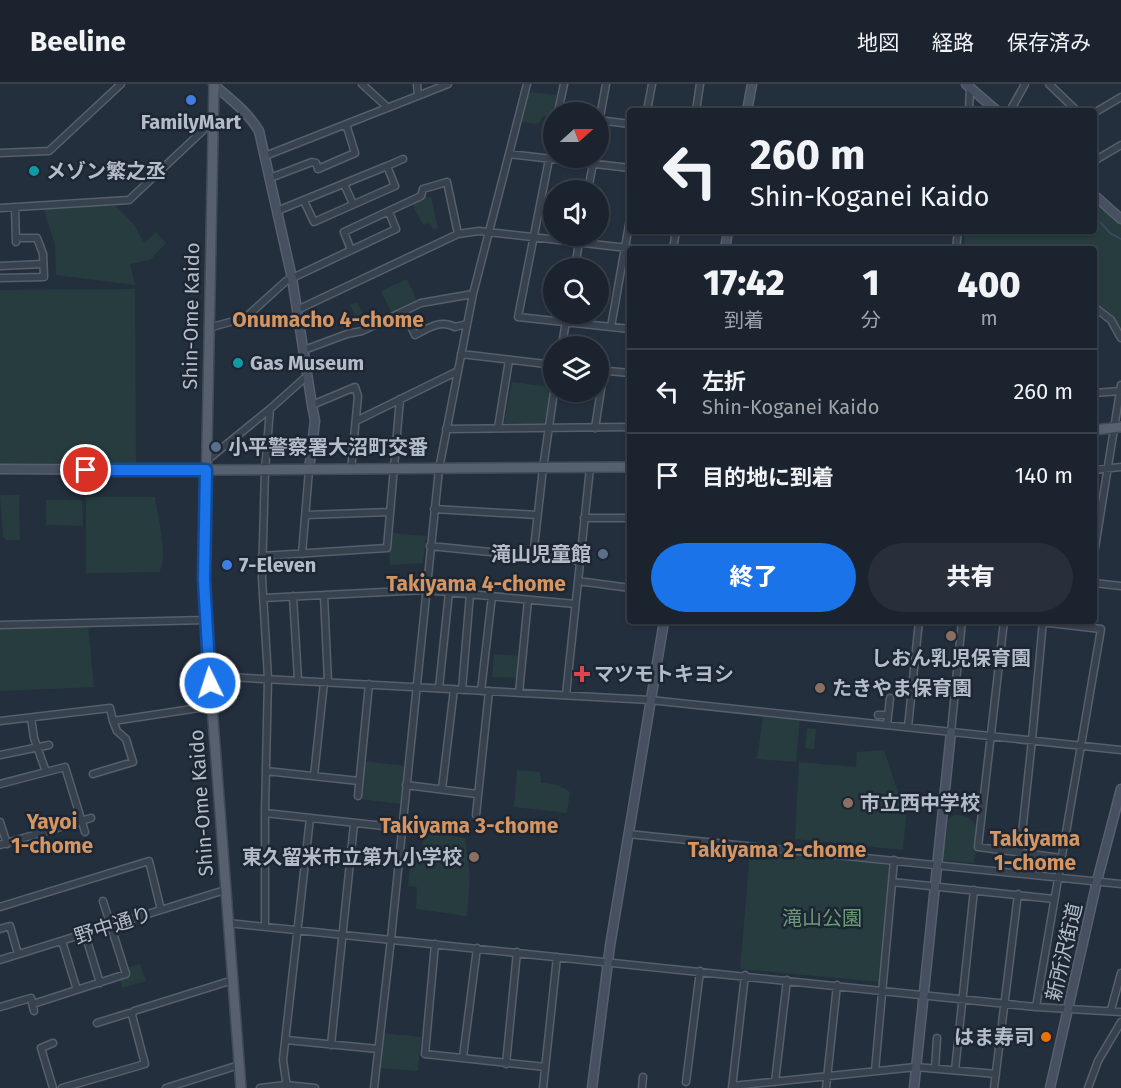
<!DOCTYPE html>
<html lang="ja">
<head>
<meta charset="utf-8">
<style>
  body { margin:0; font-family:"Fira Sans","Noto Sans JP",sans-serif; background:#282f3a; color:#f1f3f6; height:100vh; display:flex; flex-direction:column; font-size:22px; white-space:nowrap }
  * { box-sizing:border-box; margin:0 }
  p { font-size:20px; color:#a0a4aa }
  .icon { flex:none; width:33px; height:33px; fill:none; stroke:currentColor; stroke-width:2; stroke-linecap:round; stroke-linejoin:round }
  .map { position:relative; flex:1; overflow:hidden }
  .sheet { position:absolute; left:627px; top:162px; width:470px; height:378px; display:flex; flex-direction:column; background:#1b232e; border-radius:6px; box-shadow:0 2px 4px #0004,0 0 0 2px #39404a }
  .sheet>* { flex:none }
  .banner { position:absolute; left:627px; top:24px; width:470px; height:126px; border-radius:6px; box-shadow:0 2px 4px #0004,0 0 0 2px #39404a; background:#1b232e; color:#f1f3f6; overflow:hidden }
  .needle { width:39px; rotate:69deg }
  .tools { position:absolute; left:543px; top:18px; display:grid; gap:12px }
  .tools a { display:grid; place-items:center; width:66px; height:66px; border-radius:50%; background:#1b232e; box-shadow:0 2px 4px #0004,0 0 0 2px #39404a; font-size:30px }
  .pin { position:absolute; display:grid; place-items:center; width:51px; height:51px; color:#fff; margin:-26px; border:3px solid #fff; border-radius:50%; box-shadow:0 2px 6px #0007 }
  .me { position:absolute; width:66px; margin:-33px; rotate:356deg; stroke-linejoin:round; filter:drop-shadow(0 0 4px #0008) }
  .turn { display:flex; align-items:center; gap:21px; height:126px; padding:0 24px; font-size:27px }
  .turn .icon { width:78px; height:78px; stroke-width:2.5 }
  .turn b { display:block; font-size:42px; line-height:51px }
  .eta { display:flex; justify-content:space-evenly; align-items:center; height:102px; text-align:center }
  .eta b { font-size:36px; font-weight:800; line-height:42px }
  .cta { display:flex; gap:12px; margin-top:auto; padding:12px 24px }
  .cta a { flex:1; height:69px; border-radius:36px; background:#1a73e8; color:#fff; font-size:24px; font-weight:800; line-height:69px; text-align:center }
  .cta a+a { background:#282f3a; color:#f1f3f6 }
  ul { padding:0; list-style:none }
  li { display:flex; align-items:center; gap:18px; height:84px; padding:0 24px; border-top:2px solid #39404a }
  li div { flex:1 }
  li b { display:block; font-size:22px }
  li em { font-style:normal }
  header { display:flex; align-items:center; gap:36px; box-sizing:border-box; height:84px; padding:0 30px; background:#1b232e; border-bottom:2px solid #39404a }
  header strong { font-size:28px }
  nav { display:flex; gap:33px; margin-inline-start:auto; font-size:21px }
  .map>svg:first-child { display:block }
  .green { fill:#263c3f }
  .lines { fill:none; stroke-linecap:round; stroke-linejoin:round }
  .stream { stroke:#394c67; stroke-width:1.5 }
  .street-casing { stroke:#565f6c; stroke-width:9 }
  .secondary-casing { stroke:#565f6c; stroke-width:11 }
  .primary-casing { stroke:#414a57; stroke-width:12 }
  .street { stroke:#38414e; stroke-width:6 }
  .secondary { stroke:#465061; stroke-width:8 }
  .primary { stroke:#56606e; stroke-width:9 }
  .route-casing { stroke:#114b97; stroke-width:15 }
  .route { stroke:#1a73e8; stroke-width:10 }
  .shop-dot { fill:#3f7fe0; stroke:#1d2633; stroke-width:2 }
  .culture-dot { fill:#0f9aa8; stroke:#1d2633; stroke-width:2 }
  .service-dot { fill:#5c6f8a; stroke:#1d2633; stroke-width:2 }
  .education-dot { fill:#8d6e63; stroke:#1d2633; stroke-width:2 }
  .health-dot { fill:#e0444e; stroke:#1d2633; stroke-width:2 }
  .food-dot { fill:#e8710a; stroke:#1d2633; stroke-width:2 }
  .labels { text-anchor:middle; stroke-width:5; stroke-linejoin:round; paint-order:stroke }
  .poi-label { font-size:20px; font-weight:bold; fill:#b4bcc9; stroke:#1d2633; text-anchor:start }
  .street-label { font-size:20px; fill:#b4bcc9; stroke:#1d2633 }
  .park-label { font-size:20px; fill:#6b9a76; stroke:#1d2633 }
  .neighbourhood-label { font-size:21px; font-weight:bold; fill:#d59563; stroke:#1d2633 }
</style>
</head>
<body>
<header>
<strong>Beeline</strong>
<nav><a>地図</a><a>経路</a><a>保存済み</a></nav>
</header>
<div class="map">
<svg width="1121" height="1004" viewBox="0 0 1121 1004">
  <rect width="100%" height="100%" fill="#242f3e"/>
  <!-- green -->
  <path class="green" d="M529,8l28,3 -4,19 -10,2 -5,8 -16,-2z
    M425,113h6l7,31 -5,1 -3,-6 -7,2 -11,-21z
    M1094,118l27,22v104l-8,-11 -19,-14v-54h-130l1,-18h129z
    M113,119l22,23 9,17 12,-11 10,11 -16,17 -20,4 5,21 -79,-10 -1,-30 -12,-38z
    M407,195l10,22 -25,12 -11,-22z
    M135,205l1,176h-136v-175z
    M357,218l11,24 -6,3 -12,-24z
    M512,298l38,5 -4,36h-42z
    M0,411h19l1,45h-14l-3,-4z
    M86,413h69c2,16 14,63 4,75l-73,1z
    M46,416h36l1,26 -37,-1z
    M391,449l35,3 -3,27 -33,2 -1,-15z
    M88,540l6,63 -94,4v-65z
    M494,570l27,2 -3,22 -26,-1z
    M763,632l37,2 -4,44 -39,-3z
    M807,644l9,1 -2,20 -9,-1z
    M884,666l22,66 -3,34 -108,-11 4,-77 57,5 1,-15z
    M364,677l41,5 -4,38 -41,-5z
    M517,686l23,2 1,11c10,0 20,2 29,9l-3,21 -53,-6z
    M954,731c32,-1 23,28 20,48l-35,-3 4,-36z
    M424,747l41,7 5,40 -3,38 -51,-7 1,-22 -9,-1 3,-32h11z
    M750,767l139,14 -10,117 -139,-13z
    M140,880l6,17 -24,7 -2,-9 10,-3 -3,-8z
    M382,949l39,4 -3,34 -39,-3z"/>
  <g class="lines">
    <!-- stream -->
    <path class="stream" d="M1100,138l10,11 11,6"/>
    <defs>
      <path id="street" d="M362,0l25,23
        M417,0l1,12
        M1049,0l28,27
        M647,27l5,-27
        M696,27l4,-27
        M969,27l1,-23
        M1010,27l15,-27
        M558,28l6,-28
        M1094,29l27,-16
        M598,36l32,4
        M598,44l8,-44
        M0,69l49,-2 72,-67
        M509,70l121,14
        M265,72l183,-72
        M549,75l-31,158 112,12
        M1094,77l27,-16
        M387,82l16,-7
        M270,94l42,-16 4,1 2,6 37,-16 -9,-29
        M344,100l9,20
        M588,106l6,-32
        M15,123l1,35
        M0,124l129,-8 84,-79
        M277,127l110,-45 8,20 -81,36 -10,-21
        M673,165l3,-18
        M956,165l2,-18
        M351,166l-7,-18 77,-36 2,-7 24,-7 11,52
        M0,182l43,-2
        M575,184l5,-32
        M0,194l44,-1 -1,-23 -6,-16h-20
        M1094,223l17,13 10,18
        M297,226l161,-76 21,-3 157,18
        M404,227l11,24c13,-7 26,-16 40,-8l12,-3
        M1094,235l1,-11
        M611,243l19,-108
        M208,244l37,-10 41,-37 110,-52 -7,-17
        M562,262l5,-32
        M304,266l43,-16 15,-3 59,-28 52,-9
        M461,270l93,11
        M598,286l32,3
        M1094,309l27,-2
        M312,321l43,-18 3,9 -7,74
        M356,337l102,-50
        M498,344l11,-68
        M595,344l9,-58
        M446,345l184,-2
        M206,377l64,-52 38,-34
        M1094,386l27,-3
        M434,425l103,6
        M306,431l84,-3
        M584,434h46
        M430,462l150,15
        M302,470l7,-84
        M1094,470l27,-169
        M262,472l125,-8 13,-149
        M533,473l10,-89 11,-76
        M578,497l52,7
        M1094,499l27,3
        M324,511l4,87
        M293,512l5,84
        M263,514l163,-8 149,14
        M1004,537l-26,226 83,11
        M1032,537l69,8 -65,378
        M0,541l206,-5
        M210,592l440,24 471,50
        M439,604l10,-96
        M462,606l8,-96
        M481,607l11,-95
        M519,609l9,-93
        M566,611l24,-227
        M878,631h10
        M31,634l3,20 12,34
        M0,637l110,-13 3,13 99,-15
        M887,641l3,-27
        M908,643l11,-106
        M951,648l11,-111
        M0,671l49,-10
        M266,687l93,10
        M93,690l40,-12 -7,-23 -9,-8 -4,-10
        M314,692l10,-94
        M0,700l65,-17 20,65
        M406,701l71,9
        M442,705l12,-100
        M358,712l11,-112
        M265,729l137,15
        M476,731l13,-124
        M0,738l7,22
        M628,750l493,50
        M0,761l91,-27
        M1020,768l12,-112 11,-119
        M892,798l162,17
        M0,823l149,-46 12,49
        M228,839l808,84 85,5
        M265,842v-113l3,-135 -6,-100 3,-108 5,-61
        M0,845l10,-3 8,28
        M85,850l15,49
        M62,857l15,49
        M435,860l-10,110 120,13
        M0,876l225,-70
        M33,920l93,-30 -23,-73
        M0,923l31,-9 3,13
        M1111,926l10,-37
        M97,939l32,-10 3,2 2,-4 99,-31
        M286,956l92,9
        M331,961l23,-221
        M463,973l14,-109
        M506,980l11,-112
        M935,984l2,-30
        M955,986l19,-180
        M875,987l19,-211
        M686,998l14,-111
        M775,998l12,-102
        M732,1002l184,-19 80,7
        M53,1004l-12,-40 12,-5
        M62,1004l83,-24 -13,-49
        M166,1004l73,-23
        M260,1004l26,-3 29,3
        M287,1004l-4,-28 27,-242
        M374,1004l17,-149 48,-470 34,-175 54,-210
        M543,1004l14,-131
        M642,1004l1,-11
        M732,1004l13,-113
        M826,1004l11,-103
        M994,1004l24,-194
        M1088,1004l10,-27 23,-39"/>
      <path id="secondary" d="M213,0c16,14 35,28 46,47l33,147 20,127 3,16 -6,49
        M966,0l31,27
        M747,27l5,-27
        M1094,111l27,24
        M725,165l3,-18
        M0,385l206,1
        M592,1004l18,-142 54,-325
        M914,1004l37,-356
        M1050,1004l47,-207 24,-92"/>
      <path id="primary" d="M214,0l-10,517 37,487
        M1094,346l27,-3
        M206,386l424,-3"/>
    </defs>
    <!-- street casing -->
    <use href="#street" class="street-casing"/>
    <!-- secondary casing -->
    <use href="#secondary" class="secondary-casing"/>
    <!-- primary casing -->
    <use href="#primary" class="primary-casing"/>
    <!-- street -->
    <use href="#street" class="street"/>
    <!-- secondary -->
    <use href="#secondary" class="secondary"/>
    <!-- primary -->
    <use href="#primary" class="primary"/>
  </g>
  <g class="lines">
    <defs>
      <path id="route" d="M86,386h120l-2,110 6,103"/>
    </defs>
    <!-- route casing -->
    <use href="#route" class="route-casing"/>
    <!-- route -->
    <use href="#route" class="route"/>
  </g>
  <!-- markers -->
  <g class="shop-dot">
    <circle cx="191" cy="16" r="6"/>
    <circle cx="227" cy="481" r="6"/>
  </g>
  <g class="culture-dot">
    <circle cx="34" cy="87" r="6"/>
    <circle cx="238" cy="279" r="6"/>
  </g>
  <g class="service-dot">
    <circle cx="216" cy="363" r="6"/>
    <circle cx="603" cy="470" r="6"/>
  </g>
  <g class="education-dot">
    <circle cx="951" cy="552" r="6"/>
    <circle cx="820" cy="604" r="6"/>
    <circle cx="848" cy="719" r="6"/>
    <circle cx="474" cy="773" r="6"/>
  </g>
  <path class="health-dot" d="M579 581h6v6h6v6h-6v6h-6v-6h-6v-6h6z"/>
  <circle class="food-dot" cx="1046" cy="953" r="6"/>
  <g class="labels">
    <!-- poi labels -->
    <g class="poi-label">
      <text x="191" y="45" text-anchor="middle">FamilyMart</text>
      <text x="46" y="94">メゾン繁之丞</text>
      <text x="250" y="286">Gas Museum</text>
      <text x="228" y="370">小平警察署大沼町交番</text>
      <text x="591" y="477" text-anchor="end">滝山児童館</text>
      <text x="239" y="488">7-Eleven</text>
      <text x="951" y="581" text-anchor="middle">しおん乳児保育園</text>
      <text x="594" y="597">マツモトキヨシ</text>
      <text x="832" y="611">たきやま保育園</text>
      <text x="860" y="726">市立西中学校</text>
      <text x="462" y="780" text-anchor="end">東久留米市立第九小学校</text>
      <text x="1034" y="960" text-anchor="end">はま寿司</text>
    </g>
    <!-- street labels -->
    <g class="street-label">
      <text transform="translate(191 232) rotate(-89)" y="7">Shin-Ome Kaido</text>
      <text transform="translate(201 719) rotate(-94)" y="7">Shin-Ome Kaido</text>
      <text transform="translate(113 841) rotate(-18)" y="7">野中通り</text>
      <text transform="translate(1064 868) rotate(-77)" y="7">新所沢街道</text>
    </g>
    <!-- park labels -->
    <g class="park-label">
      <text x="822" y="841">滝山公園</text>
    </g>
    <!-- neighbourhood labels -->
    <g class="neighbourhood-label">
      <text x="328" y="243">Onumacho 4-chome</text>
      <text x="476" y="507">Takiyama 4-chome</text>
      <text x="52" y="745">Yayoi<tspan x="52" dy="24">1-chome</tspan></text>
      <text x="469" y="749">Takiyama 3-chome</text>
      <text x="1035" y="762">Takiyama<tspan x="1035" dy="24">1-chome</tspan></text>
      <text x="777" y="773">Takiyama 2-chome</text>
    </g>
  </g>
</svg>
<div class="tools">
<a><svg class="needle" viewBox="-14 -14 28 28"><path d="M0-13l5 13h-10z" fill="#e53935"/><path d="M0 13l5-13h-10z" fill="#a0a4aa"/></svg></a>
<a><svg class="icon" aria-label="sound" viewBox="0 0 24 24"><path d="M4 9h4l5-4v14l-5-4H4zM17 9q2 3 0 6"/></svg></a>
<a><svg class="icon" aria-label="search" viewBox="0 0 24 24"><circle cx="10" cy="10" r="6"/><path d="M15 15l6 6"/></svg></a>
<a><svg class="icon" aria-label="layers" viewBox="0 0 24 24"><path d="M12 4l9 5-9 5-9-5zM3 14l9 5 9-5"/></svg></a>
</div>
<div class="pin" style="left:86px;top:386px;background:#d93025"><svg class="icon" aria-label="arrive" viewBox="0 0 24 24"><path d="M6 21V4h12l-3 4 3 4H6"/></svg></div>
<svg class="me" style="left:210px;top:599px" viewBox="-20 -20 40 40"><circle r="17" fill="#1a73e8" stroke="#fff" stroke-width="3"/><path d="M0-11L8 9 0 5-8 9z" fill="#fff"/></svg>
<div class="banner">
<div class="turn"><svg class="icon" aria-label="left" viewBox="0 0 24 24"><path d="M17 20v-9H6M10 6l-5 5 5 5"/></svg><div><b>260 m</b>Shin-Koganei Kaido</div></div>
</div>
<section class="sheet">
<div class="eta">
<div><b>17:42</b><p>到着</p></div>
<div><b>1</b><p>分</p></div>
<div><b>400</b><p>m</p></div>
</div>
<ul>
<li><svg class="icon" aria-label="left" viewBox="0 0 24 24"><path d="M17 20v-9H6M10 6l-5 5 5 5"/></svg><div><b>左折</b><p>Shin-Koganei Kaido</p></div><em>260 m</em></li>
<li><svg class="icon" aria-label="arrive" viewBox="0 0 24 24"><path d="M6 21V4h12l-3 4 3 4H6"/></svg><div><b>目的地に到着</b></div><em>140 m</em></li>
</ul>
<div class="cta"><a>終了</a><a>共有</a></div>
</section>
</div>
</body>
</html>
